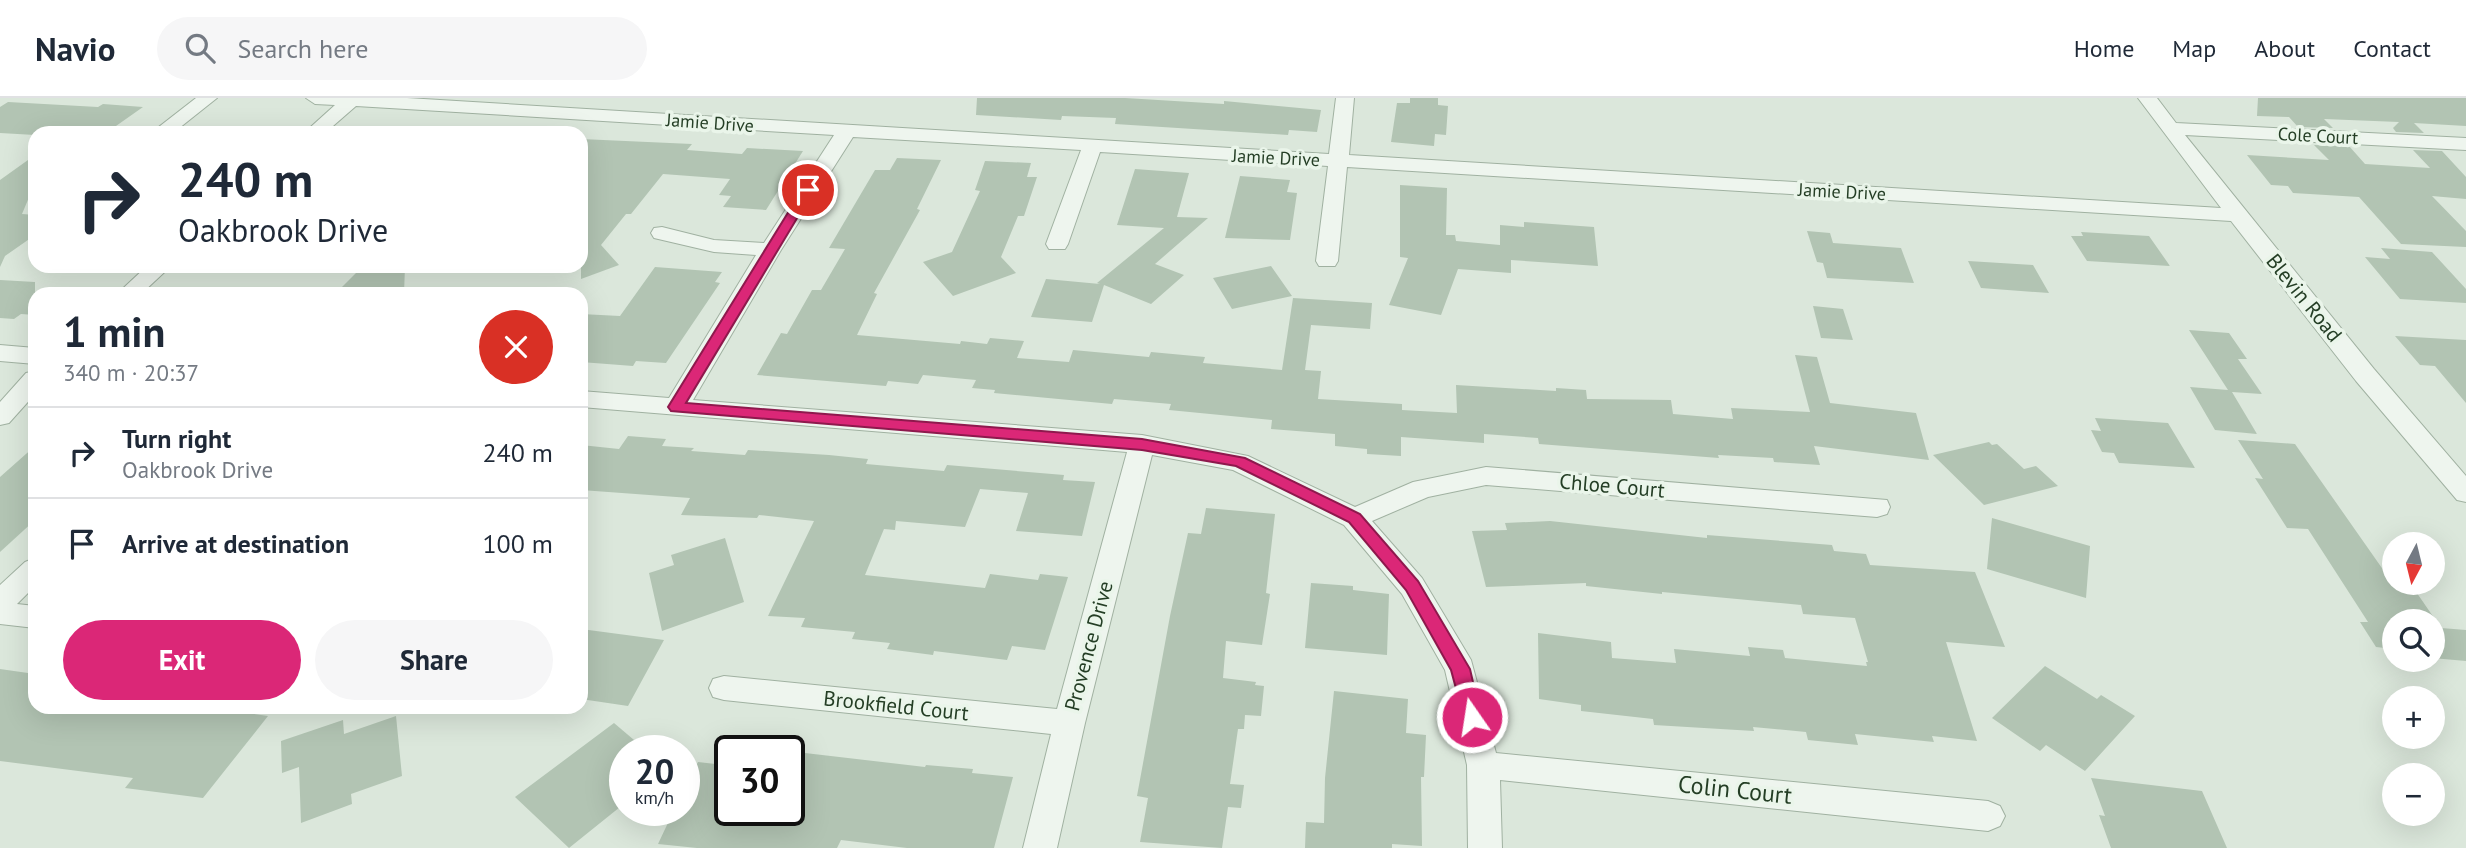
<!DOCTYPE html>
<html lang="en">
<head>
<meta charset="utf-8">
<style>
  body { margin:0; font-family:"PT Sans",sans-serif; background:#f6f6f7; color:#1f2937; height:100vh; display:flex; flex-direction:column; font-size:26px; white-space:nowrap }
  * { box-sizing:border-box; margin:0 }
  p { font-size:23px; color:#747a83 }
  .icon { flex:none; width:38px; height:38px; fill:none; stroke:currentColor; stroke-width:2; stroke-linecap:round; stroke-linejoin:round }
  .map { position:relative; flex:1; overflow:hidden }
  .sheet { position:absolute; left:28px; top:189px; width:560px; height:427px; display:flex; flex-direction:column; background:#fff; border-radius:21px; box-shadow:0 7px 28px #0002 }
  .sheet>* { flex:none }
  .guide { position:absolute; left:28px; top:28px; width:560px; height:147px; border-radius:21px; box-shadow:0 7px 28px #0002; background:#fff; color:#1f2937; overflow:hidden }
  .needle { width:46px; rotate:187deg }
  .fabs { position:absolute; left:2382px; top:434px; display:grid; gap:14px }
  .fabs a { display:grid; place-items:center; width:63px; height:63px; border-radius:50%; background:#fff; box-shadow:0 7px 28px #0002; font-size:35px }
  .speed { position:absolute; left:609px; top:637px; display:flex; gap:14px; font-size:35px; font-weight:700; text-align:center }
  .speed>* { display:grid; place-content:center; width:91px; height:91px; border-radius:50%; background:#fff; box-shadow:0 7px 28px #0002; line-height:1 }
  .speed small { font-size:18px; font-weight:400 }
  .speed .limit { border:4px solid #111; border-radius:10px; background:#fff; color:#111 }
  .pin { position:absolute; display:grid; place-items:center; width:60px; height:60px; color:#fff; margin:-30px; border:4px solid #fff; border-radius:50%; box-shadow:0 2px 7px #0007 }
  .me { position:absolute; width:77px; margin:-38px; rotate:347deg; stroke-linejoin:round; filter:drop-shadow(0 0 5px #0008) }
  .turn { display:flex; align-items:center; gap:24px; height:147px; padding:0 35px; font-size:32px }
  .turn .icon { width:91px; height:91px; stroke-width:2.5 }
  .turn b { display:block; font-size:49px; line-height:60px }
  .round { display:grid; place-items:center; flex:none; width:74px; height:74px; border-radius:37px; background:#f6f6f7 }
  .overview { display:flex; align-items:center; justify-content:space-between; height:119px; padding:0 35px }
  h1 { font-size:42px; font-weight:700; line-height:52px }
  .action { display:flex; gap:14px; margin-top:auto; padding:14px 35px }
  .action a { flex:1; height:80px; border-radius:42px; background:#db2777; color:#fff; font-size:28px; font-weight:700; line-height:80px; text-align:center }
  .action a+a { background:#f6f6f7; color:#1f2937 }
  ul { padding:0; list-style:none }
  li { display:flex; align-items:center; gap:21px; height:91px; padding:0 35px; border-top:2px solid #e0e1e3 }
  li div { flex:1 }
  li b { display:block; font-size:26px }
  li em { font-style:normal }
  header { display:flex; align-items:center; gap:42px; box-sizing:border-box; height:98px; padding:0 35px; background:#fff; border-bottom:2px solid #e0e1e3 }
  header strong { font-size:33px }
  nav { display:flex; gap:38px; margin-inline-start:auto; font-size:24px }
  .search { width:490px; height:63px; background:#f6f6f7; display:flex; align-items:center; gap:18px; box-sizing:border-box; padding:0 24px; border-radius:38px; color:#747a83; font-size:26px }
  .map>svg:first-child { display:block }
  .building { fill:#b2c4b3 }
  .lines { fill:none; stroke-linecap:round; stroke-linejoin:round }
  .minor-casing { stroke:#a0b1a1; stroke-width:2 }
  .minor { fill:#eef5ee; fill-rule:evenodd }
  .route { fill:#db2777; stroke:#8e194d; stroke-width:2 }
  .labels { text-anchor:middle; stroke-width:7; stroke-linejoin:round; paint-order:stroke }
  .far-street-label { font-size:18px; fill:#243e25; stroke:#eaf5ea }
  .street-label { font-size:21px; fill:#243e25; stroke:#eaf5ea }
  .near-street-label { font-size:24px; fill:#243e25; stroke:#eaf5ea }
</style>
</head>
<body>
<header>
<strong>Navio</strong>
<div class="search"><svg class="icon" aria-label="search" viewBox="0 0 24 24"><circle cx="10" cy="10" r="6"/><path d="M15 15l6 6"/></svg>Search here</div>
<nav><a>Home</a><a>Map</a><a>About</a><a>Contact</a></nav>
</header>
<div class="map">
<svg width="2466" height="750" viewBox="0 0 2466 750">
  <rect width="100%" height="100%" fill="#dbe7db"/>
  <!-- building -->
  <path class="building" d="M977,0h148l99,6v-3l97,9 -4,22 -28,-2 -1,5 -173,-11 1,-6 -54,-2 -1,4 -85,-5z
    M1410,0h28v7l10,1 -2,29 -11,-1 -1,12 -43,-4 6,-39h13z
    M2258,0h208v28l-52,-3 10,10 -28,-1 -3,-4 6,-6 -75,-3 9,9 -35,-1 -9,-10 -32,-1z
    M8,4l90,5 5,-3 40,3 -37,26 -71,2 -35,-2v-26z
    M581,41l111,5 -5,6 55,4 5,-6 56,3 -37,59 -43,-3 8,-11 -12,-1 11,-16 -67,-5 -32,40h-5l-25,31 18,20 -38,14z
    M2314,47l35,1 16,18 65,4 -17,-18 29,1 24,26v22l-34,-3 34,35v16l-65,-3 -42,-47 -66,-4 -5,-7 -17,-1 -24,-30 82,5z
    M35,57v28l-13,31 13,1v20l-30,21 -5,11v-87z
    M897,60l44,2 -24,49 3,1 -46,83 3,1 -20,41 103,9 1,-3 26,3 3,-6 34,3 -7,17 52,4 4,-12 76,7 2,-5 54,5 -2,6 79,7 11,-72 79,5 -2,26 -59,-4 -6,45 16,1 -3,28 84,5v6l55,3 -1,-28 100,6v-3l30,2 1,9 84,1 2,14 60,5 -2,-11 79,4 -15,-57 22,2 13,46 86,10 13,47 -115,-14 6,19 -46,-3 -1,-4 -55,-3 1,3 -180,-14 -1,-6 -54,-4v9l-83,-6v19l-34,-2v-5l-32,-3v-12l-64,-5 1,-9 -103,-10 2,-6 -57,-5 -2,5 -118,-11 1,-3 -23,-2 4,-8 -53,-5 -5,9 -30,-3 -2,5 -129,-11 24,-42 6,1 25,-44h9l24,-41 -16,-1 46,-78h15z
    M985,63l46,2 -4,14h10l-13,39h-6l-17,41 15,16 -63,23 -30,-34 29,-10 28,-61 -5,-1z
    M1135,71l54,4 -12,44 31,1 -53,46 29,11 -33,29 -47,-19 -12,37 -61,-5 15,-38 54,5 -3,-1 67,-55 -47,-3z
    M1240,78l50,4 -3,12 10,1 -7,47 -65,-2z
    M1400,87l47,3 -1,47h9l1,6 44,4v-20l24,2v-5l70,5 4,39 -87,-6v13l-53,-4 -17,46 -52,-10 19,-47 -8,-1z
    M1807,133l23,2 3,10 68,5 13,35 -87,-5 -4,-15 -6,-1z
    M2081,134l68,4 21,30 -83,-5 -16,-25h12z
    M2381,150l51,4 34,37v14l-66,-4 -35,-42 25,2z
    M1968,163l65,4 16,28 -68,-5z
    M363,168h42l-1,28h-69z
    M1271,168l21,30 -60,13 -19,-31z
    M655,169l67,5 -7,10 5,1 -54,80 -30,-2 -3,5 -52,-4v-48l39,2z
    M0,182l35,2v33l-14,-1 -7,5 -14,-1z
    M1813,208l30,3 10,31 -32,-2z
    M2189,232l40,3 18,26h-9l24,35 -30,-2 25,42 -42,-4 -25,-43 38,3z
    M2395,238l71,4v63l-31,-37 -15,-1z
    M2095,320l73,5 27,45 -76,-5 -5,-10 -12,-1 -11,-22 10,1z
    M628,338l38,3 -4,7 32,2 -3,3 54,4 3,-5 81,5 39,4 -2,5 78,7 3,-6 117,10 -1,5 32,2 -13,54 -66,-5 12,-38 -48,-4 -15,38 -69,-6 -1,9 -11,-1 -19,46 120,13 5,-14 48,6 2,-6 28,3 -23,73 -33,-4 -5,14 -73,-9 -1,4 -46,-6 3,-6 -38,-4 3,-7 -54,-5 4,-9 -37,-2 46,-95 -55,-6 -2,3 -76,-3 9,-17 -109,-8v-45l38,4z
    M2238,342l57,4 89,127 10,1v11h16l31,45 25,2v31l-34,-3v-37h-38v28l-18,-2 -16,-25h8l-60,-93 -21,-1 -32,-50 8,1z
    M1989,344l3,3 5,-1 27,25 12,-3 22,20 -74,19 -51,-50z
    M35,348v74l-35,32v-75z
    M1206,410l69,6 -9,79 4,1 -8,51 -36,-4 -3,37 33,4 -1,3 9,1 -3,30 -16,-1 -1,14h-6l-8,55 14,1 -3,23 -13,-1 -6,41 -82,-6 8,-44 -11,-2 33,-180 18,-83 13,1z
    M1992,420l98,28 -4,52 -99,-29z
    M1550,423l157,17v-3l125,10 2,6 32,3 4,11 105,7 30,75 -59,-5 31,99 -45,-5 2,6 -79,-8 3,11 -50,-5 -2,-8 -53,-5 1,4 -100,-6 -1,-6 -72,-8v-6l-42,-6 -1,-66 73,9 1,16 64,5 -2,-14 76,7 -2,-9 35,3 2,8 82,8 -1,-4h2l-13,-44 -52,-4 -2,-9 -139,-13v2l-76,-8v-3l-100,4 -14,-56 35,-1 -2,-7z
    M725,440l19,64 -82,29 -13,-58 25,-8 -3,-10z
    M1311,485l42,3v4l36,4 -2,61 -82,-7z
    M581,531l83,11 -36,66 -47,-7z
    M2045,568l52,33 4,-4 34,21 -50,55 -39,-26 -6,6 -48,-33z
    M0,571l35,5v33h170l63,9 -65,82 -78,-10 8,-10 -133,-17z
    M1334,593l74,8 -2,34 20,2 -2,42h-3l1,69 -30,-2v4h-87l1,-26 18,1 1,-45z
    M396,618l6,60 -51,18 1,10 -51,19 -2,-56 -17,6 -1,-32 62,-21 1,14z
    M614,625l33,28h-22v52l-56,45 -54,-51z
    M805,655l120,14 1,-2 47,4 -1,4 41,4 -19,71h-87l-66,-8 -4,8h-140l-39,-4 16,-34h10v-20l14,-28 26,3 -7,15 13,2v28h59v-22z
    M2091,680l111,13 25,57h-116l-12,-33 6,1z"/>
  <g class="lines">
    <defs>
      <path id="minor" d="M196,0h21l-44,35h-22z
        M306,0h101l922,56 7,-56h18l-5,57 872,53 -83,-110h19l19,25 290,15v12l-281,-15 189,234 92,107v26l-9,-2 -101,-119 -125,-160 -884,-54 -9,94 -3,5h-16l-3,-5 12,-95 -228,-14 -32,92 -3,5h-16l-3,-5 35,-94 -228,-13 -72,113 -88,150 449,35 106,21 107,51 58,-25 73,-15 401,33 3,7 -3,7 -10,3 -391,-32 -58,12 -56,24 50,57 49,82 25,93 492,48 12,5 5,10 -5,10 -12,5 -488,-51 2,68h-34l-1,-83 -22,-95 -43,-76 -58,-69 -111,-55 -81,-15 -67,268 -28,125h-34l28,-114 -327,-34 -11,-3 -4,-9 4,-9 11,-3 333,33 70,-257 -546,-45v-16l88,7 87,-143 -42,-3 -60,-14 -3,-5 3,-5 8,-1 52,13 50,3 70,-108 -478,-29 -31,27h-21l31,-28 -20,-1z
        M147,168h24l-30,28h-24z
        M0,247l35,3v16l-35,-3z
        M35,273v23l-26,29 -9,2v-23l26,-29z
        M35,460v28l-18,18 18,2v22l-35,-4v-39l25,-23z"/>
    </defs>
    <!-- minor casing -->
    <use href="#minor" class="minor-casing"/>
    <!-- minor -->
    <use href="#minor" class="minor"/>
  </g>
  <!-- route -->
  <path class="route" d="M808,89l6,3 -128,213 456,36 103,19 115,56 58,67 52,88 11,48 -3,5 -6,3 -7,-3 -14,-52 -45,-80 -57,-68 -113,-56 -94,-16 -471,-39 -3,-4 134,-217z"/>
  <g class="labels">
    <!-- far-street labels -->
    <g class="far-street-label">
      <text transform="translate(710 25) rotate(4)" y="6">Jamie Drive</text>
      <text transform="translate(2318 38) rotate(3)" y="6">Cole Court</text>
      <text transform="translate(1276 60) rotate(3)" y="6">Jamie Drive</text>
      <text transform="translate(1842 94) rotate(3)" y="6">Jamie Drive</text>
    </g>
    <!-- street labels -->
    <g class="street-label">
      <text transform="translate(2304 200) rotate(51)" y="7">Blevin Road</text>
      <text transform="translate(1612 388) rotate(5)" y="7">Chloe Court</text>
      <text transform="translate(1089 548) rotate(-75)" y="7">Provence Drive</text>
      <text transform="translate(896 608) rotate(6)" y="7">Brookfield Court</text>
    </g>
    <!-- near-street labels -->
    <g class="near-street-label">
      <text transform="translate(1735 692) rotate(6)" y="8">Colin Court</text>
    </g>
  </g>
</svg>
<div class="fabs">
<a><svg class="needle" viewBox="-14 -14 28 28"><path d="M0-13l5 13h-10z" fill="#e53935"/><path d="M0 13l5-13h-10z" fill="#747a83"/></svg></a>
<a><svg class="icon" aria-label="search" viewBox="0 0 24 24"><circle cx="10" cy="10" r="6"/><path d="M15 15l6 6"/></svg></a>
<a>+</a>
<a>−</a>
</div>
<div class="speed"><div>20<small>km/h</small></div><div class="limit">30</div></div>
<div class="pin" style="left:808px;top:92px;background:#d93025"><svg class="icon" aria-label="arrive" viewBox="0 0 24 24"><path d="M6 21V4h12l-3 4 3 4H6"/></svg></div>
<svg class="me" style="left:1472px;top:619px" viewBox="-20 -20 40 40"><circle r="17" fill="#db2777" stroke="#fff" stroke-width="3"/><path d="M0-11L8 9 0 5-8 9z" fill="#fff"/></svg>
<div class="guide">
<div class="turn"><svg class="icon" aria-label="right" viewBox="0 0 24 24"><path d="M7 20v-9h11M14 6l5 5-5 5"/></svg><div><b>240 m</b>Oakbrook Drive</div></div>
</div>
<section class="sheet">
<div class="overview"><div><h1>1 min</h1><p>340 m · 20:37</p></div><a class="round" style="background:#d93025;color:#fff"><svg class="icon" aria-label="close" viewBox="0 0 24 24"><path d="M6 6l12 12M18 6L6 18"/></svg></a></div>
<ul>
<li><svg class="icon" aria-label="right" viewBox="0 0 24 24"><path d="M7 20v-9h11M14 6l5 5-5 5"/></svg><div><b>Turn right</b><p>Oakbrook Drive</p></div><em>240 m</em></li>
<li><svg class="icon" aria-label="arrive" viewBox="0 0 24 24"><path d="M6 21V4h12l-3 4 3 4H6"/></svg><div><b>Arrive at destination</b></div><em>100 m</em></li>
</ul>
<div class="action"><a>Exit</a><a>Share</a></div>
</section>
</div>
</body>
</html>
